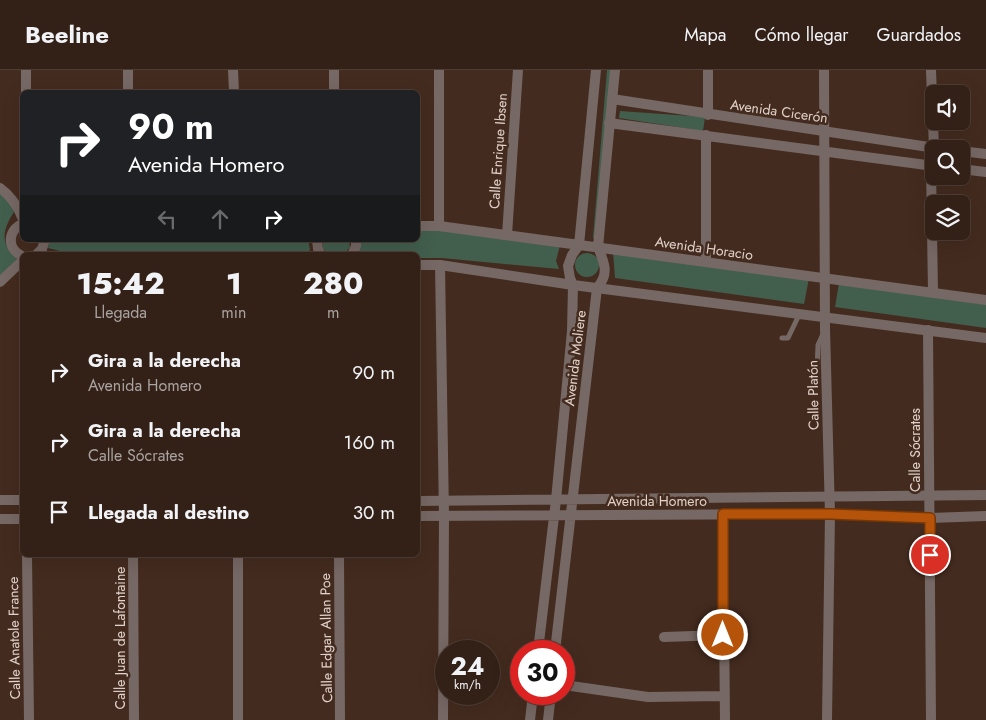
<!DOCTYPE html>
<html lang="es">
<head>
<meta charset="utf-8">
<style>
  body { margin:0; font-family:Jost,sans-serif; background:#3e2d24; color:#f1f3f6; height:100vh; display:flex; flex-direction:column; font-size:19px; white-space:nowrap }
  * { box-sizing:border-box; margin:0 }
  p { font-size:16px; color:#a9a3a1 }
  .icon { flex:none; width:28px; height:28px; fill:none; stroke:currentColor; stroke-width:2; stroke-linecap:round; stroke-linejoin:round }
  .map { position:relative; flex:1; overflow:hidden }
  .side { position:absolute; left:20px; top:182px; width:400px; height:305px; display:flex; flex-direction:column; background:#332017; border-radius:8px; box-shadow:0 5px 20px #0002,0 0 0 1px #4e3e36 }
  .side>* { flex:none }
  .guide { position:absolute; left:20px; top:20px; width:400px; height:152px; border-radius:8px; box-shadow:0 5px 20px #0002,0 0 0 1px #4e3e36; background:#202124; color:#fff; overflow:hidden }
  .buttons { position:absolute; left:925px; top:15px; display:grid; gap:10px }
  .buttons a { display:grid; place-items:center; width:45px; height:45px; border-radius:8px; background:#332017; box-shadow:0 5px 20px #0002,0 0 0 1px #4e3e36; font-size:25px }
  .speed { position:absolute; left:435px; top:570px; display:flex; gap:10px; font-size:25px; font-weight:700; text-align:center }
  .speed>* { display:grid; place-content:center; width:65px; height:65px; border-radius:50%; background:#332017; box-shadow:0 5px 20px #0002,0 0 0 1px #4e3e36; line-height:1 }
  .speed small { font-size:12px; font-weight:400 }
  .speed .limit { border:8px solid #d22; background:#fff; color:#111 }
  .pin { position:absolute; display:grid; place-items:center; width:42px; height:42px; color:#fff; margin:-21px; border:2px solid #fff; border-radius:50%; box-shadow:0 1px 5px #0007 }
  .me { position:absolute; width:55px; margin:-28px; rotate:0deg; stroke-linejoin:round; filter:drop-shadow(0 0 4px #0008) }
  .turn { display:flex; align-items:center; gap:18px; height:105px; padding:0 25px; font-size:22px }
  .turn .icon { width:65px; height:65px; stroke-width:2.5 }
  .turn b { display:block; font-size:35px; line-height:42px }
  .lanes { display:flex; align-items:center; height:48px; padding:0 25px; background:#0003; justify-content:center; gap:25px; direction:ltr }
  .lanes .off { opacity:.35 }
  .eta { display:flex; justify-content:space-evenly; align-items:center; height:85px; text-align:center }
  .eta b { font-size:30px; font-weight:800; line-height:35px }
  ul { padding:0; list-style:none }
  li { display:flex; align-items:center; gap:15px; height:70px; padding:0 25px }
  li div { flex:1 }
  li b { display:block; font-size:19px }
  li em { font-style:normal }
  header { display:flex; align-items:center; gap:30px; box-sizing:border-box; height:70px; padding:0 25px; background:#332017; border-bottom:1px solid #4e3e36 }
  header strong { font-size:24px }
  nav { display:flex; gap:28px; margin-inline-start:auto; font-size:18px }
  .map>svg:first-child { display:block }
  .green { fill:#425f4e }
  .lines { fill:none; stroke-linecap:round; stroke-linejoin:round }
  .service { stroke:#766864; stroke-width:5 }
  .minor { stroke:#766864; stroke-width:10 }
  .tertiary { stroke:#766864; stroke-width:10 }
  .route-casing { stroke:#753606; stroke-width:12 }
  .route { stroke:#b45309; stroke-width:9 }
  .labels { text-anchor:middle; stroke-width:5; stroke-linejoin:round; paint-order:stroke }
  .street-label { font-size:14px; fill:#e1d1c9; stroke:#442b1f }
</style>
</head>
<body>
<header>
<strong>Beeline</strong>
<nav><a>Mapa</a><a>Cómo llegar</a><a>Guardados</a></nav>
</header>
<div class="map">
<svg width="986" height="650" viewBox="0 0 986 650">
  <rect width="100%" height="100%" fill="#442b1f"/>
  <!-- green -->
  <path class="green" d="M607,0h7l-14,168h-7z
    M620,41l85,6 -2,14 -84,-13z
    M0,122l9,10 5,10c-12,18 -14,33 3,47l-17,17z
    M418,159h17l125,16 -4,16 3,8 -117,-11h-24v-3l-59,-1v-14h59z
    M50,170h258l2,9 -2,5 -225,-2 -23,-1 -12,-3z
    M323,170h26l1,7 -6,8h-16l-5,-7z
    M613,182l196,26 -5,26 -189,-26z
    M575 195a12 12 0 1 1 24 0a12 12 0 1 1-24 0Z
    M839,213l147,20v25l-151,-21z"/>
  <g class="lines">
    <!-- service -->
    <path class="service" d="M782,268h6l11,-23
      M817,300l1,-25 5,-11"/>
    <!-- minor -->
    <path class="minor" d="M26,0v22
      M233,0l1,22
      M439,0v156
      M824,0l1,259 5,185 -3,206
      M931,0l3,78
      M128,22v-22
      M334,22v-22
      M612,29l330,50
      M708,45v-45
      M609,53l325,43
      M706,65v127
      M961,81l25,3
      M931,96l2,126
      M961,99l25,3
      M507,165l11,-165
      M440,195l4,251 -1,204
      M928,260l3,390
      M723,444l2,206
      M27,485l2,165
      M133,485l1,165
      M238,485v165
      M339,485l1,165
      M664,567l59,-2
      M564,615l84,12 76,-1"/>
    <!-- tertiary -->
    <path class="tertiary" d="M0,118c11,8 17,17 22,29
      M22,154c-15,7 -15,25 0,32
      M418,156h21l547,74
      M317,170l1,9 3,6
      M36,185l6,-6 3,-9
      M352,185l4,-9v-6
      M418,195h22l133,20 413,53
      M0,212l22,-21
      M0,430h22
      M418,431l568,-6
      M418,446l412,-2 100,4 56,-2
      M0,449h22
      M538,581l18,-151 16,-169 1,-46 -3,-7 -2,-12 4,-11 7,-10 17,-175
      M555,581l42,-363c13,-15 7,-25 1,-41l17,-177
      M530,650l3,-26
      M548,650l3,-26"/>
  </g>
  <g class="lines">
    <defs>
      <path id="route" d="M723,565v-121h107l100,4v37"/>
    </defs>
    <!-- route casing -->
    <use href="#route" class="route-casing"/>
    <!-- route -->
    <use href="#route" class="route"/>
  </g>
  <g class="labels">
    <!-- street labels -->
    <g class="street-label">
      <text transform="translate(779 41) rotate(8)" y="5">Avenida Cicerón</text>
      <text transform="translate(498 81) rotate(-86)" y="5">Calle Enrique Ibsen</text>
      <text transform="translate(704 178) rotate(8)" y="5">Avenida Horacio</text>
      <text transform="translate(575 288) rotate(-83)" y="5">Avenida Moliere</text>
      <text transform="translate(813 325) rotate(-91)" y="5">Calle Platón</text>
      <text transform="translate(915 380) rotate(-90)" y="5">Calle Sócrates</text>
      <text x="657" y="436">Avenida Homero</text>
      <text transform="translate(14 568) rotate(-91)" y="5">Calle Anatole France</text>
      <text transform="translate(120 568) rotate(-90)" y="5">Calle Juan de Lafontaine</text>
      <text transform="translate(326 568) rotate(-91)" y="5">Calle Edgar Allan Poe</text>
    </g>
  </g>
</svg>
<div class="buttons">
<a><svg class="icon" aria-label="sound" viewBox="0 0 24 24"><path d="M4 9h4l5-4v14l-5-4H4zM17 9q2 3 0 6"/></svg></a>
<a><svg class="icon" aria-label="search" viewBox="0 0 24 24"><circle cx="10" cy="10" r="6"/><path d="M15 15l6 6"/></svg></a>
<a><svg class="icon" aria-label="layers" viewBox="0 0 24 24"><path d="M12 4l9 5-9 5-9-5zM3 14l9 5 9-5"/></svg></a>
</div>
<div class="speed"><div>24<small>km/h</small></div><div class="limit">30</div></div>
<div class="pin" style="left:930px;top:485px;background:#d93025"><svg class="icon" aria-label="arrive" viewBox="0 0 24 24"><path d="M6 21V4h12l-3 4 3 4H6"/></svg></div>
<svg class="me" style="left:723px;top:565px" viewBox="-20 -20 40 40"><circle r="17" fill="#b45309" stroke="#fff" stroke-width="3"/><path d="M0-11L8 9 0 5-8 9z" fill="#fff"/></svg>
<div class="guide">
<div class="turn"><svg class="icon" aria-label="right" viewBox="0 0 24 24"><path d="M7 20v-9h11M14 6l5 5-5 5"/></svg><div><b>90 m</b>Avenida Homero</div></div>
<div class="lanes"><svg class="icon off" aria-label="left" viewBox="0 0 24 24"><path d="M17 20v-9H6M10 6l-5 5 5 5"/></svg><svg class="icon off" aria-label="ahead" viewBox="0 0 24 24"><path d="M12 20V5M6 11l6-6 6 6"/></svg><svg class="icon" aria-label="right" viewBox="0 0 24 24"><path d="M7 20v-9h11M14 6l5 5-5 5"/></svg></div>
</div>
<section class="side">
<div class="eta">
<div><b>15:42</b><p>Llegada</p></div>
<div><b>1</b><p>min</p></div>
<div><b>280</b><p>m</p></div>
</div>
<ul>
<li><svg class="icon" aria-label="right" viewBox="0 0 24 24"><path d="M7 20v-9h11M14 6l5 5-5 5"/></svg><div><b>Gira a la derecha</b><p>Avenida Homero</p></div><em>90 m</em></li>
<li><svg class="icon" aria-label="right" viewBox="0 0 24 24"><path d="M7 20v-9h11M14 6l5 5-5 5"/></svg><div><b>Gira a la derecha</b><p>Calle Sócrates</p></div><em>160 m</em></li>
<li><svg class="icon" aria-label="arrive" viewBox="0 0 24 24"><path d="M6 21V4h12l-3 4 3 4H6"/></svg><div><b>Llegada al destino</b></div><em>30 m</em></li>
</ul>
</section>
</div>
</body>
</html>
